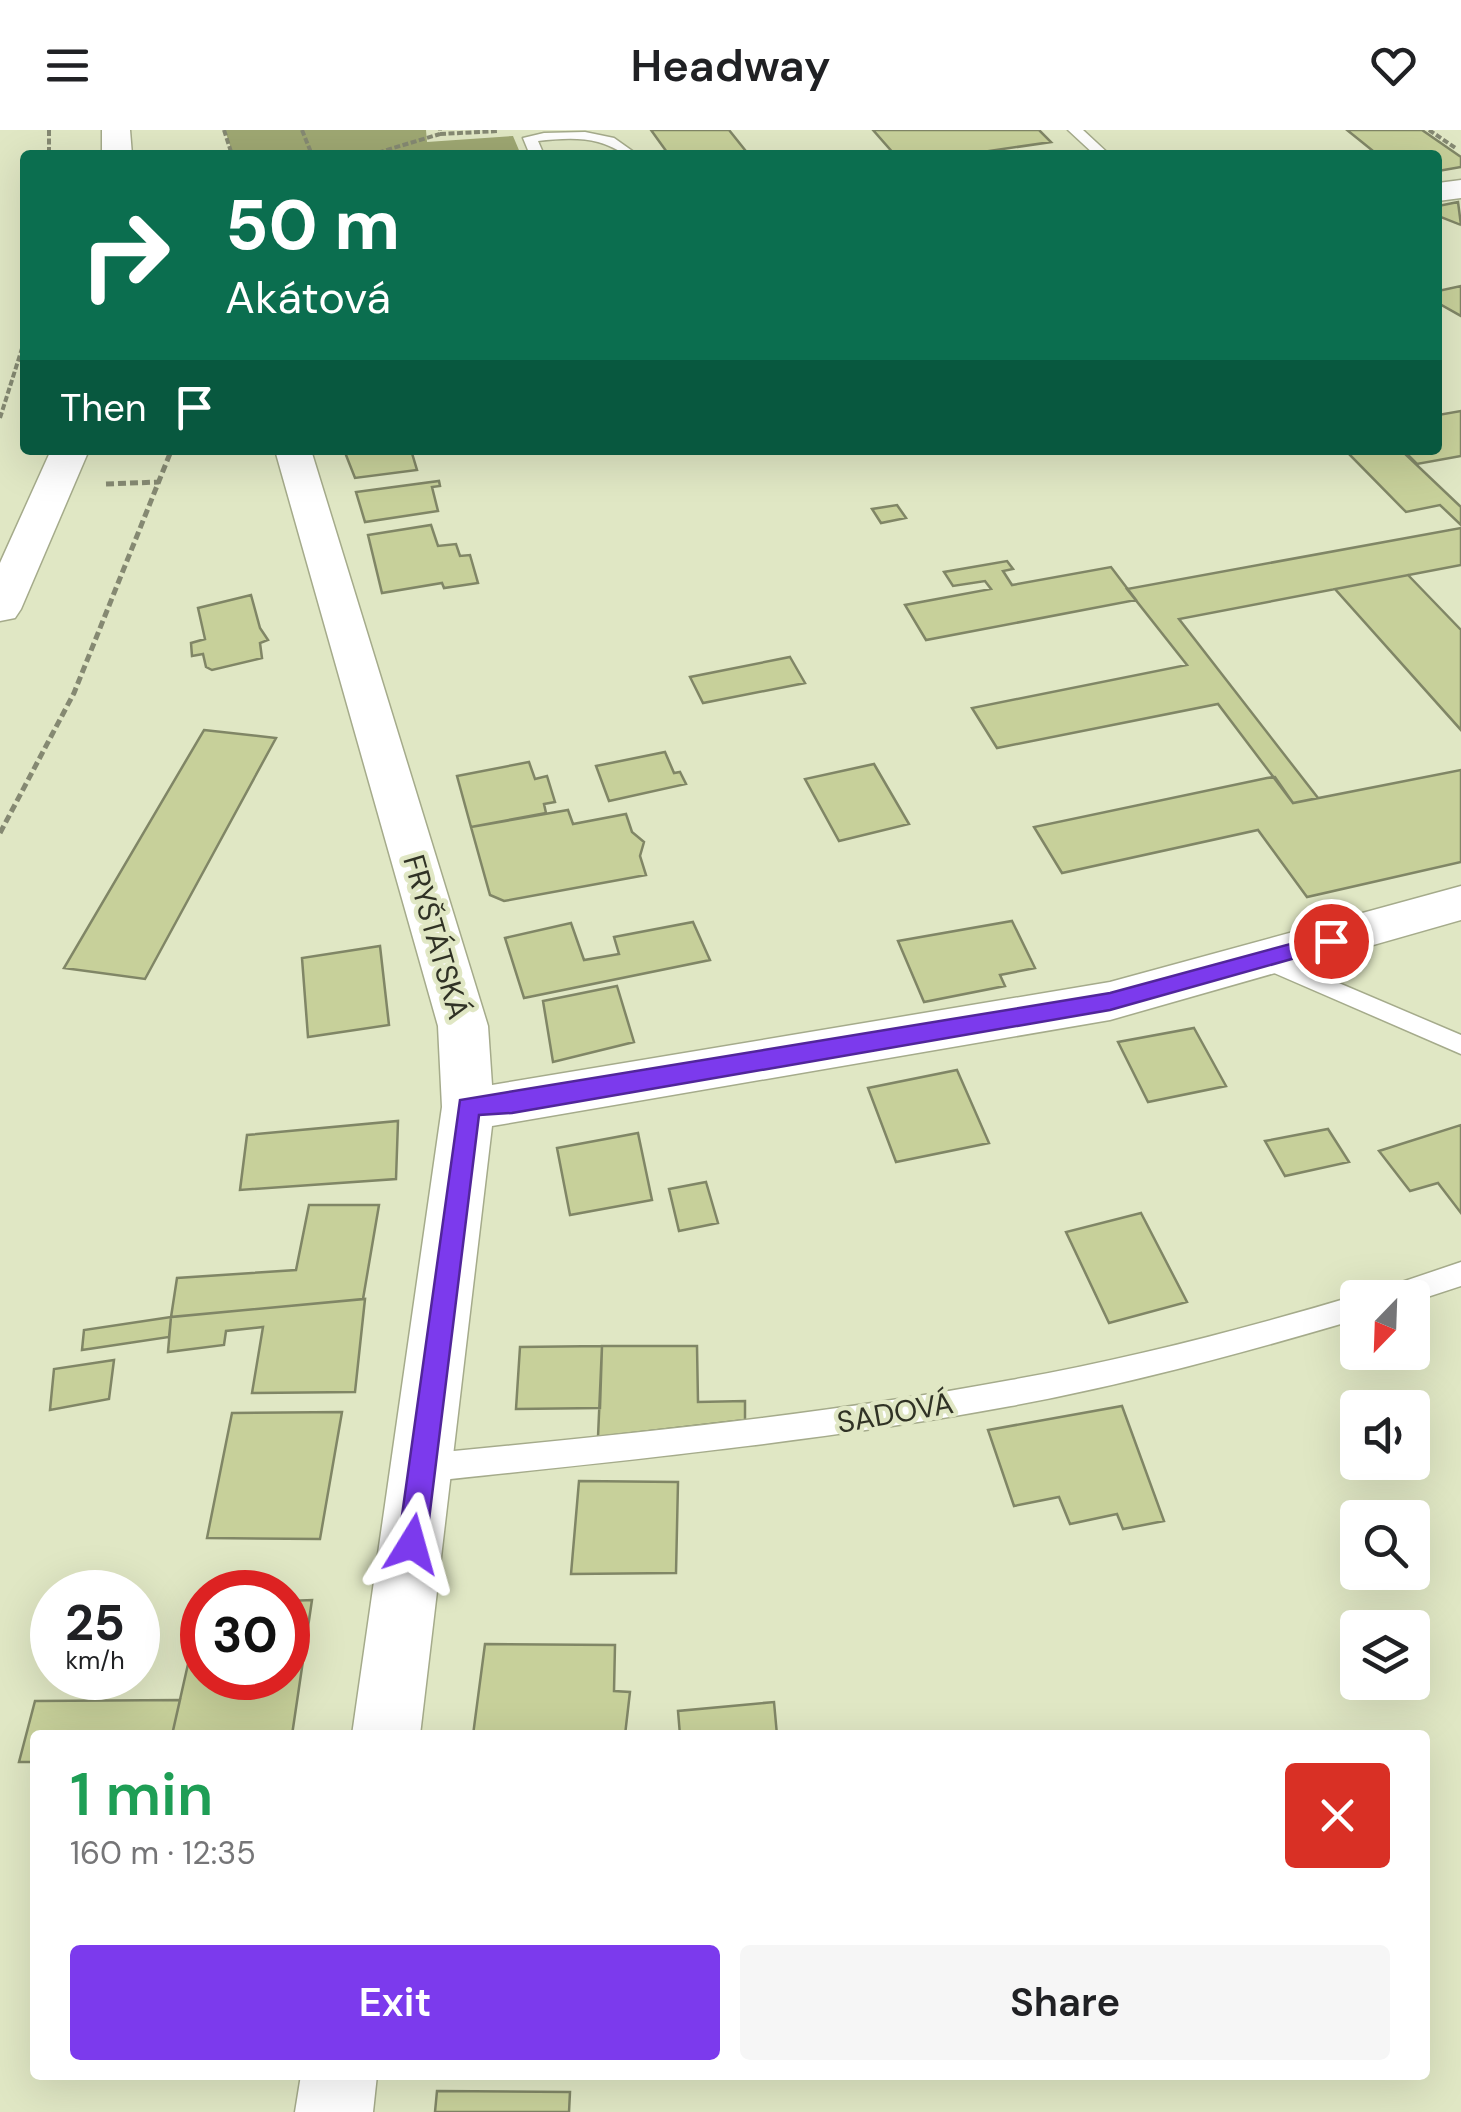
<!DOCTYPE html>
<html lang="en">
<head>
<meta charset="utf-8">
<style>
  body { margin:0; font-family:"DM Sans",sans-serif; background:#f6f6f6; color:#202124; height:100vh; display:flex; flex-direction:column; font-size:38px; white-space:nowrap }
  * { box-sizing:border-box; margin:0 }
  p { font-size:32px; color:#757577 }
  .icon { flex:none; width:55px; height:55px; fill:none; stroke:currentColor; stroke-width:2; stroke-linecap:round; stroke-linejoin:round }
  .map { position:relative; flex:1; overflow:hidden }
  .sheet { position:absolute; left:30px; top:1600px; width:1400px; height:350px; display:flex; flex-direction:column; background:#fff; border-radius:10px; box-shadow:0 10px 40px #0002 }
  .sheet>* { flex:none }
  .hud { position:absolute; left:20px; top:20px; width:1422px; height:305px; border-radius:10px; box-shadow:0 10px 40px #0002; background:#0b6e4f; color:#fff; overflow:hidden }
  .needle { width:65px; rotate:203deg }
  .controls { position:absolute; left:1340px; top:1150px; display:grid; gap:20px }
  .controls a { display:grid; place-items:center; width:90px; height:90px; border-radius:10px; background:#fff; box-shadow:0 10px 40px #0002; font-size:50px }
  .speed { position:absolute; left:30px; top:1440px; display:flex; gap:20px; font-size:50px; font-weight:700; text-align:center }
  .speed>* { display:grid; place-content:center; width:130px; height:130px; border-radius:50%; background:#fff; box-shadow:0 10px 40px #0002; line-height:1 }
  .speed small { font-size:25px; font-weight:400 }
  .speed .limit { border:15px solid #d22; background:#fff; color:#111 }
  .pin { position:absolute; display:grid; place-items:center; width:85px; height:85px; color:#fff; margin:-42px; border:5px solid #fff; border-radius:50%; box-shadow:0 2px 10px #0007 }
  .me { position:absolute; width:110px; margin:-55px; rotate:8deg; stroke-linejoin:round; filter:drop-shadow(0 0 8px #0008) }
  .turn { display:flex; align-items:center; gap:35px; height:210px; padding:0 40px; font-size:45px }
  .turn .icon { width:130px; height:130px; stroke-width:2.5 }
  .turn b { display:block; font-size:70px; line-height:85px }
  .then { display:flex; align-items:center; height:95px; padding:0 40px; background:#0003; gap:20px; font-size:38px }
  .round { display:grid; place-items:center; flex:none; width:105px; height:105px; border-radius:10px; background:#f6f6f6 }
  .head { display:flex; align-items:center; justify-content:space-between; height:170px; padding:0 40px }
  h1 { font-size:60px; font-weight:600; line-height:75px; color:#1e9e55 }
  .primary-button { display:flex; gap:20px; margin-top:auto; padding:20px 40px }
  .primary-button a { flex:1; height:115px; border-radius:10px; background:#7c3aed; color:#fff; font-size:40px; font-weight:600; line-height:115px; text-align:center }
  .primary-button a+a { background:#f6f6f6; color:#202124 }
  header { display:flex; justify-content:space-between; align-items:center; height:130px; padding:0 40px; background:#fff; font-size:45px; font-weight:600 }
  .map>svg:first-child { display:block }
  .forest { fill:#9ea772 }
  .building { fill:#c7d09a; stroke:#808666; stroke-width:2.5 }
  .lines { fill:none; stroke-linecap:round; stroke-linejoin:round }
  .lane-casing { stroke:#a5ab8b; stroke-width:3 }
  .street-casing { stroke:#a5ab8b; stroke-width:3 }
  .primary-casing { stroke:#a5ab8b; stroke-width:3 }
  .path-far1 { stroke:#858972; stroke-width:4; stroke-dasharray:6 2.5; stroke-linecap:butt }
  .path { stroke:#858972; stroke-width:5; stroke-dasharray:8 4; stroke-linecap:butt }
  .lane { fill:#fff; fill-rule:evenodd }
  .street { fill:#fff; fill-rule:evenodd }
  .primary { fill:#fff; fill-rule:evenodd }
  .route { fill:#7c3aed; stroke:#51269a; stroke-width:2.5 }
  .labels { text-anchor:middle; stroke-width:9; stroke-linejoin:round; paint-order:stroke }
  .street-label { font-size:30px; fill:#303225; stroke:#e0e7c4 }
</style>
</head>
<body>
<header><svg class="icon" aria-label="menu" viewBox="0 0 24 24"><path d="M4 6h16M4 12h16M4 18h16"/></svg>Headway<svg class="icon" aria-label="heart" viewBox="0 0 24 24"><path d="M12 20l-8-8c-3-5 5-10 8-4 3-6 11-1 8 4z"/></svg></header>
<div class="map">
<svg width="1461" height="1982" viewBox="0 0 1461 1982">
  <rect width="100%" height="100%" fill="#e0e7c4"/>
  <!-- forest -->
  <path class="forest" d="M225,0h201l1,12 86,-6 8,19h-288z"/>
  <!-- building -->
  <path class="building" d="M651,0h78l20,25h-80z
    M873,0h166l12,12 -89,13h-67z
    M1347,0h75l39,27v10l-23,4v-16h-60z
    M1458,72l3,23 -23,-9v-10z
    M1461,156v30l-23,-13v-12z
    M1461,281v45l-44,8 -14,-14h35v-35z
    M344,320h67l6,20 -62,8z
    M1345,320h56l60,57v18l-21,-20 -34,7z
    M439,351l1,5 -8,1 6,24 -73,11 -9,-30z
    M897,375l9,13 -25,5 -9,-14z
    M431,395l7,21 18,-2 4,12 10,-1 8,28 -34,5 -2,-5 -60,10 -14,-58z
    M1461,398v37l-282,54 139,179 -25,5 -75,-99 -221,44 -25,-40 215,-43 -60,-76z
    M1007,431l6,8 -10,2 9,14 99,-18 25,33 -210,40 -21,-35 86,-16 -6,-8 -32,5 -9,-14z
    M1408,445l53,55v100l-126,-141z
    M251,465l9,33 8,12 -8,3 2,15 -50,12 -6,-3 -3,-13 -11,2 -1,-13 14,-4 -7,-31z
    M790,527l15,26 -102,20 -13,-26z
    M204,600l72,8 -131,241 -81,-11z
    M665,622l9,21 6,-1 6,12 -77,17 -13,-35z
    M529,632l6,17 12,-3 8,26 -11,2 2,9 -75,14 -14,-51z
    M874,634l35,60 -70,17 -34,-62z
    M1461,640v92l-154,35 -49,-67 -196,43 -28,-46 233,-49 8,-1 18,26z
    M568,680l5,14 53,-10 6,18 12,10 -4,14 6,19 -142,26 -14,-6 -19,-68z
    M1012,791l23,47 -35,7 5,11 -81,16 -26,-61z
    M693,792l17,38 -186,38 -19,-60 66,-15 13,37 35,-6 -5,-17z
    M380,816l9,79 -81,12 -6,-79z
    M617,856l17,56 -81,20 -10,-61z
    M1194,898l32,58 -78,16 -30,-60z
    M957,940l32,73 -93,19 -28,-74z
    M398,991l-2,58 -156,11 7,-55z
    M1461,995v88l-23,-30 -28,8 -31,-40z
    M1328,999l21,33 -64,14 -20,-35z
    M638,1003l14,67 -82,15 -13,-67z
    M706,1052l12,41 -39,8 -10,-42z
    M309,1075h70l-16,94 -192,18 6,-39 119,-8z
    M1141,1083l46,89 -78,21 -43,-91z
    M365,1169l-10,93 -103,1 11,-66 -37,4 -2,14 -56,7 3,-35z
    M171,1187l-2,20 -87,13 2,-20z
    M602,1216l-2,62 -84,1 4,-62z
    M602,1216h95l1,56 47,-1v19l-147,17z
    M114,1230l-5,39 -59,11 4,-41z
    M1122,1276l42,115 -41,8 -6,-15 -47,10 -11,-27 -45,9 -26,-76z
    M342,1282l-22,127 -113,-1 25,-125z
    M579,1351l99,1 -2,91 -105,1z
    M312,1470l-20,135h-120l30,-133v76h86v-77z
    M485,1514l130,1 -1,46 16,1 -5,43h-152z
    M180,1570l-8,35h-137v27h-16l16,-61z
    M774,1572l3,33h-97l-2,-24z
    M437,1961l133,1 -1,20h-134z"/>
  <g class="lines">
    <defs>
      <path id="lane" d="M1068,0h15l27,25h-15z
        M585,2l29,6 24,17c-17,0 -24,-9 -40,-13 -19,-5 -40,-3 -60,-1l6,14h-14l-7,-17 21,-5z
        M1266,822l195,83v19l-203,-88 -4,-6 4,-6z
        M1461,1132v24l-49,16v-4h-37l3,-8z
        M1358,1165l7,3h-7v21c-115,34 -229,65 -347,87 -194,36 -391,55 -588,76l-10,-4 -5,-10 5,-10 10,-4c197,-19 394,-38 588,-74 118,-21 233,-51 347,-85z"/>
      <path id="street" d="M1461,50v18l-23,3v-18z
        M275,320h36l177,576 4,59 618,-103 351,-96v34l-351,100 -618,106 -72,609h-68l90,-628 -4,-81z
        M301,1945h76l-4,37h-78z"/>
      <path id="primary" d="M102,0h28l2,25h-30z
        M51,320h38l-68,159 -6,9 -15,3v-58z"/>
    </defs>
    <!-- lane casing -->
    <use href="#lane" class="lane-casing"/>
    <!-- street casing -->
    <use href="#street" class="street-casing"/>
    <!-- primary casing -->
    <use href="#primary" class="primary-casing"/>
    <!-- path-far1 -->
    <path class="path-far1" d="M49,0v25
      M224,0l8,25
      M302,0l10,25
      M1429,0l28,19
      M440,4l59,-3
      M370,25l70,-21v-4
      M0,288l25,-79"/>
    <!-- path -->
    <path class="path" d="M106,354l53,-2
      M0,703l74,-140 97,-242"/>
    <!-- lane -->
    <use href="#lane" class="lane"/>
    <!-- street -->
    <use href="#street" class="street"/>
    <!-- primary -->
    <use href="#primary" class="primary"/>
  </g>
  <!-- route -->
  <path class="route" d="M1331,803l10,8 -3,5 -228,64 -598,103 -33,2 -53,429 -4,10 -10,3 -10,-3 -4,-10 62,-444 650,-107z"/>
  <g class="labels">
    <!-- street labels -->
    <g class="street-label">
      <text transform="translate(436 807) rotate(74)" y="10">FRYŠTÁTSKÁ</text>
      <text transform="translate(895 1283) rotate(-10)" y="10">SADOVÁ</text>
    </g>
  </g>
</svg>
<div class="controls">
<a><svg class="needle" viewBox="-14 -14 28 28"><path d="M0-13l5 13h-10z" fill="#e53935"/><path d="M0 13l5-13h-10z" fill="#757577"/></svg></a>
<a><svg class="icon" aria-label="sound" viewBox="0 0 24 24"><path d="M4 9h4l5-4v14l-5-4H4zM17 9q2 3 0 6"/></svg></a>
<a><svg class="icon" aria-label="search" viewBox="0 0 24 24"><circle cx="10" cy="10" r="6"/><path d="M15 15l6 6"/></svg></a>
<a><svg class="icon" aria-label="layers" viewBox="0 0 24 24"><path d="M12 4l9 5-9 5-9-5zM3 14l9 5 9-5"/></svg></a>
</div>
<div class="speed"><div>25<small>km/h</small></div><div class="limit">30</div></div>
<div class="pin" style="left:1331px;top:811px;background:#d93025"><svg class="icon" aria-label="arrive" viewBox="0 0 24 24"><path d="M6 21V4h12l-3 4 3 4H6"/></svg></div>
<svg class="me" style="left:412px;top:1414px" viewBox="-20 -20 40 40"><path d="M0-17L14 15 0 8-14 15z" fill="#7c3aed" stroke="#fff" stroke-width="4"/></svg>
<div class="hud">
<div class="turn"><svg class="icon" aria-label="right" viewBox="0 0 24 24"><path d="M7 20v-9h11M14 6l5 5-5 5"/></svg><div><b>50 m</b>Akátová</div></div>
<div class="then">Then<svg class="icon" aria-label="arrive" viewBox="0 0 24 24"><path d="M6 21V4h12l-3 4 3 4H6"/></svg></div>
</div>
<section class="sheet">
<div class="head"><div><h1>1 min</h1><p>160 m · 12:35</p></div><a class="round" style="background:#d93025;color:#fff"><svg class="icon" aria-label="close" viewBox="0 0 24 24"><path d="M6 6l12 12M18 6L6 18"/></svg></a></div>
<div class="primary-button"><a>Exit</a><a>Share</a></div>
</section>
</div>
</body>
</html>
